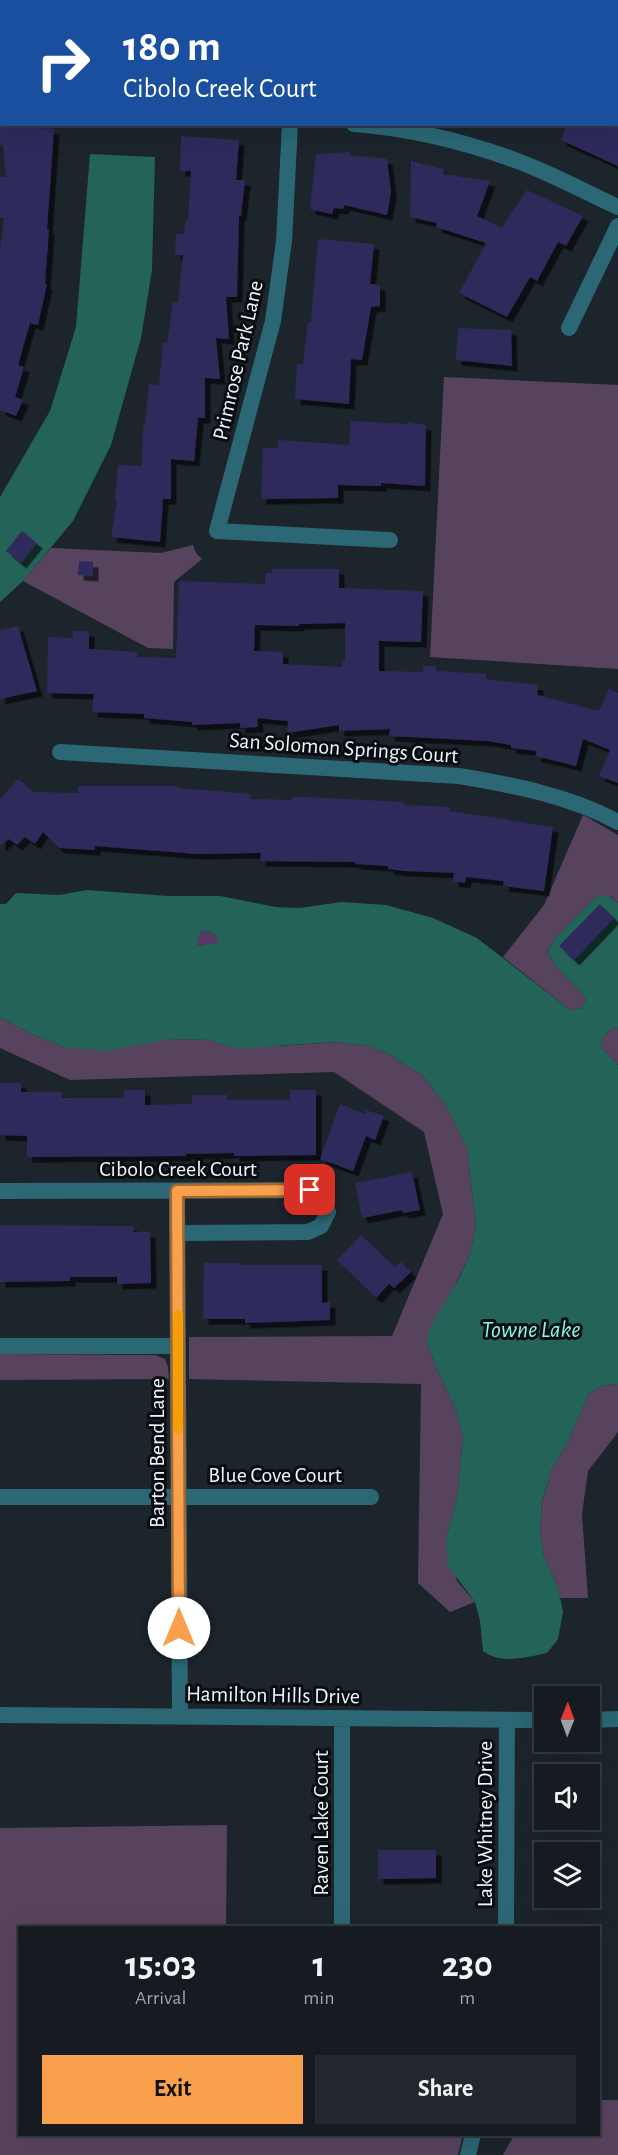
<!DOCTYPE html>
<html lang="en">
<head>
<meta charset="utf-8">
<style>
  body { margin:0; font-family:"Alegreya Sans",sans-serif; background:#22282e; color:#f1f3f6; height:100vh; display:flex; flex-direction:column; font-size:22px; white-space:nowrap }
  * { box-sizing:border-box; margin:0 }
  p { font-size:20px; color:#9da1a5 }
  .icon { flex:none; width:33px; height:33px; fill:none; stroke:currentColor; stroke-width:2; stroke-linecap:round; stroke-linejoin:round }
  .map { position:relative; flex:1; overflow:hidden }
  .drawer { position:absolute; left:18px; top:1926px; width:582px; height:210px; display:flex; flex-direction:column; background:#151b21; border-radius:0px; box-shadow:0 6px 24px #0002,0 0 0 2px #34393f }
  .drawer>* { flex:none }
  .banner { position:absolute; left:0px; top:0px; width:618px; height:126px; box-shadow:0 6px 24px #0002,0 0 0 2px #34393f; background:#1a4fa0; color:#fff; overflow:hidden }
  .needle { width:39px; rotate:1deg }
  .fabs { position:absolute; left:534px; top:1686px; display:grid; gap:12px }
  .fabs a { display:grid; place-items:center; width:66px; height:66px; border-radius:0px; background:#151b21; box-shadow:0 6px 24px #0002,0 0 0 2px #34393f; font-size:30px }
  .pin { position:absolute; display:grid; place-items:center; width:51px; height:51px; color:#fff; margin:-26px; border-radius:12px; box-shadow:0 3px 9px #0006 }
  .me { position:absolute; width:66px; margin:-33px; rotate:0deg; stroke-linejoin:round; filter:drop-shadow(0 0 4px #0008) }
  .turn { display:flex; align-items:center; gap:21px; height:126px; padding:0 24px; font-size:27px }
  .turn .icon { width:78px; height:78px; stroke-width:2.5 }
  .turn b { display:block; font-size:42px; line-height:51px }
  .eta { display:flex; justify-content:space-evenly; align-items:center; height:102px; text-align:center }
  .eta b { font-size:36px; font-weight:700; line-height:42px }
  .action { display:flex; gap:12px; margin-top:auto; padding:12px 24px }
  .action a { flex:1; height:69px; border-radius:0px; background:#f9a04c; color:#111; font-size:24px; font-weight:700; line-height:69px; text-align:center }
  .action a+a { background:#22282e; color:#f1f3f6 }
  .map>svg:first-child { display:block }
  .green { fill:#58435f }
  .forest { fill:#5a3865 }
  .water { fill:#236358; fill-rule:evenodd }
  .building { fill:#2e2b5b; fill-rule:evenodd; filter:url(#shadow) }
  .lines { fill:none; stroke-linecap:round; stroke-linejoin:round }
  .minor { stroke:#2b6774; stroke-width:16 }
  .route-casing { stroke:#a26831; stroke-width:15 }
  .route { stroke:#f9a04c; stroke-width:10 }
  .slow { stroke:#f59e0b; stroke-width:10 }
  .labels { text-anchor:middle; stroke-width:6; stroke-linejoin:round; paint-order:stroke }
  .street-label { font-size:22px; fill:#eff5fb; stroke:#090d11 }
  .water-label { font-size:24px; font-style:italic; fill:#82fae5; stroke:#090d11 }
</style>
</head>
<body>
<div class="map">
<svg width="618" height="2155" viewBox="0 0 618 2155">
  <defs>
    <filter id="shadow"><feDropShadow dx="5.5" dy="5.5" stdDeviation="0" flood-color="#0009"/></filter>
  </defs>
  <rect width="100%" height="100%" fill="#1c242c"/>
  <!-- green -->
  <path class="green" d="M0,0h88l-86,2 -2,17z
    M444,377l174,8v284l-188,-12z
    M193,545l3,8 6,6 -28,23 -1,67 -25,-1 -125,-67 28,-33 110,5z
    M583,815l35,20v68l-6,-6h-16l-39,39 -9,14c5,20 26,32 38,49l-4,9 -12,2 -67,-53 41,-52z
    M0,1017l29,16 35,14 108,-8 37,1 18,6h52l59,-4 31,4 21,9 32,20 25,32 20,41 9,76 -6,30 -43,89 11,29 18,38 7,27 -6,60 -11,42 11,42 18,21 -25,10 -32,-29 3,-199 -232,-5v-42l203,-1 51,-122 -19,-82 -90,-60 -264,8 -70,-32z
    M618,1027v38l-17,-17 2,-11 7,-7z
    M0,1354l155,1 10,4 3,8 1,12 -169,1z
    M618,1384v48l-30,39 -6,43 6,84h-28l-2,-11 -14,-30 -4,-25 2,-30 10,-33 16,-27 20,-47 13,-9z
    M227,1825l-1,102 -206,1v206l443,1 -5,20h-458v-327z
    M599,2100h19v55h-115l11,-20 84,-1z"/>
  <!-- forest -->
  <path class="forest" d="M202,930l12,4 5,7 -3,4 -5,-2 -11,3 -3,-2z"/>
  <!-- water -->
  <path class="water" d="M90,154l65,3 -3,113 -11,68 -30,107 -38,76 -50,60 -23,21v-105l50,-86 26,-84z
    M87,890l82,6h51l56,11 24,1 41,-6 45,3 47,13 44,20 93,72 12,-2 4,-9c-12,-17 -33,-29 -38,-49l9,-14 39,-39c10,-3 15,-1 22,6v124l-8,3 -7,7 -2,11 17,17v319l-17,2 -13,9 -20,47 -16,27 -10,32 -2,31 4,25 14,30 5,25 -5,27 -11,14c-21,4 -46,12 -64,-2l-3,-30 -5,-19 -27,-36 -2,-27 11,-42 6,-60 -7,-27 -18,-38 -11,-29 2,-14 29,-49 12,-26 6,-30 -9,-76 -20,-41 -25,-32 -32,-20 -21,-9 -31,-4 -95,6 -16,-2 -18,-6 -37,-1 -66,12 -42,-4 -35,-14 -29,-16v-113h6l10,-11 43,2zM202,930l12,4 4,6 -2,5 -5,-2 -11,3 -3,-2z"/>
  <!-- building -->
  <path class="building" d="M567,124h51v42l-57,-26z
    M0,126l54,3 -7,100h2l-4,55h2l-9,41 -8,-2 -12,42 6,2 -9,30 8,3 -7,16 -16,-6v-159l4,-33 -4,-1v-40h6l-3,-32h-3z
    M181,136l58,4 -3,40h9l-4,36h-2l-2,81h-11l3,42 -13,-1 4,41 -15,-1v40h-7l-4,43 -23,-2v40h-8l-3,43 -49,-5 6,-37h-2l3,-35 24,1 1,-41h2l4,-41 10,1 4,-43 4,1 6,-41h5l5,-47h-8l1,-21h8l2,-14h2l3,-49h-11z
    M349,152v3l38,4 4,33 -4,23 -43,-10 -1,4 -9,-1 -2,6 -22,-5 6,-55z
    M411,161l33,8 -1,5 47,7 -13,35 25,12 25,-38 56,26 -17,30 -8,-4 -21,39 -7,-4 -23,40 -48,-24 27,-50 -50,-16 1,-4 -27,-6z
    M318,239l56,5 -4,40 10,1v21l-9,1 -9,53 -11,-1 -2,45 -54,-5 2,-35h6l5,-42h3z
    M458,328l53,2 1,36 -56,-6z
    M351,421l57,3v-2l18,3 -1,61 -44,-3v3l-43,-1v13l-77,1 2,-51h15v-8l71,5z
    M22,531l15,12 -16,20 -15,-12z
    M79,561l14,1v14l-15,-1z
    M272,569h67v19l84,3 -2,51 -42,-1v30l44,1v-6h13v5l50,3v5l52,6 -1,10 62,16 10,-22 9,4v90l-19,-7 11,-26 -27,-11 -7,27 -41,-10 2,-5 -26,-3v-3l-23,-4 -99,-5 1,-7 -51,2v-6l-52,8 1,-12 -31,-3 1,9 -18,1v-5l-48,2v-3l-48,-4v-4l-52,-2 2,-18 -47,-1 1,-56 25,1v-7h16v18l48,3v5l39,1 3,-77 86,3v-11h7zM345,623v38h-3v6l-59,-3v-12l-29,-1 1,-26 44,1v-2z
    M18,626l19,65 -37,8v-69z
    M18,779l16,13 44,1v-7h99v2l74,6 -1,5 42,1v-3h14l98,5v3l46,2v4l103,16 -9,64 -41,-5 1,-5 -38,-4 -1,6 -12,-2 1,-8 -49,-2 -17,-2v-3l-33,-2v-2l-95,-1 1,-8 -64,1 -102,-8v4l-36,-2 -16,-16 -8,12 -10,-7 -8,8 -8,-6 -9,7v-47z
    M600,904l14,14 -40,42 -15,-14z
    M0,1083h21v9h41v6h62v-8h21v15l47,-1v-9h35v5h63v-10h26v65l-82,1v-3l-48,1v2l-159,1v-21l-27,-1z
    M340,1104l25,10 1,-4 18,6 -9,24 -9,-4 -13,35 -33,-12z
    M412,1172l8,38 -17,3 -1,-3 -40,8 -7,-35z
    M0,1225l134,1 -1,6h17l1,51 -34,1v-7h-47v4l-70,1z
    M361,1235l34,32 6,-5 10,10 -17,16 -5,-4 -13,14 -39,-38z
    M204,1263h35v2h83v38l8,-1v18l-85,3v-4h-42z
    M378,1850h58v28l-58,1z"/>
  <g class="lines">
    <!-- minor -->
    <path class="minor" d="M0,107h2
      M290,124l-6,117 -11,80 -56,210 173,9
      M354,124c53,4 108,17 158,35 37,13 71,32 106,48
      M569,328l49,-102
      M60,752l399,24c54,9 111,20 159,46
      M0,1191l310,-1c10,4 15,11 18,22l-7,14 -13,6 -130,1
      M177,1191l3,524
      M0,1346h177
      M0,1497h371
      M0,1715l544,5
      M590,1720l28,-1
      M342,1928v-210
      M506,1928l1,-208
      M468,2155l5,-21"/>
  </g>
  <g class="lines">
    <defs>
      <path id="route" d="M179,1628l-2,-437 133,-1"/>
    </defs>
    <!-- route casing -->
    <use href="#route" class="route-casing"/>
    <!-- route -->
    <use href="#route" class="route"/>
    <!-- slow -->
    <path class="slow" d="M178,1315v114"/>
  </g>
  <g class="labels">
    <!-- street labels -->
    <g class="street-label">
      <text transform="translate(237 360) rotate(-77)" y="8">Primrose Park Lane</text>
      <text transform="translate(344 747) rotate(4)" y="8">San Solomon Springs Court</text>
      <text x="178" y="1176">Cibolo Creek Court</text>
      <text transform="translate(156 1453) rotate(-90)" y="8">Barton Bend Lane</text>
      <text x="275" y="1482">Blue Cove Court</text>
      <text transform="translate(273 1694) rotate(1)" y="8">Hamilton Hills Drive</text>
      <text transform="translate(320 1823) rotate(-90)" y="8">Raven Lake Court</text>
      <text transform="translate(484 1824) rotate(-90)" y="8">Lake Whitney Drive</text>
    </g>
    <!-- water labels -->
    <g class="water-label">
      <text x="531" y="1337">Towne Lake</text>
    </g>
  </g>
</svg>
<div class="fabs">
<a><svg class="needle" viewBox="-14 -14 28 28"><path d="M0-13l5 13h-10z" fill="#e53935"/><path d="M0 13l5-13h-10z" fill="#9da1a5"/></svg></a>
<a><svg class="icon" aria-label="sound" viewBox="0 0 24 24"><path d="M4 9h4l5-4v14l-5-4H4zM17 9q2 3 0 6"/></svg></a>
<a><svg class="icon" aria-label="layers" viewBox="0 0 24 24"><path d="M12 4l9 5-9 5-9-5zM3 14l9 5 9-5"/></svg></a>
</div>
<div class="pin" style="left:310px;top:1190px;background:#d93025"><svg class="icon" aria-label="arrive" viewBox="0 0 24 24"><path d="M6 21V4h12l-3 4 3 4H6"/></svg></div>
<svg class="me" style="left:179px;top:1628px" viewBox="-20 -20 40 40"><circle r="19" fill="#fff"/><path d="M0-13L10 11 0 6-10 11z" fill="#f9a04c"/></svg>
<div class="banner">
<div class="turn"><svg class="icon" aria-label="right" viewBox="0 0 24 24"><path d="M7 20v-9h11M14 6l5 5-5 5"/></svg><div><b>180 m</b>Cibolo Creek Court</div></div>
</div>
<section class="drawer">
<div class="eta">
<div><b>15:03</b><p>Arrival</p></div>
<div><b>1</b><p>min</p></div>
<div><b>230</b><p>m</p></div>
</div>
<div class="action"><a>Exit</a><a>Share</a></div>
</section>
</div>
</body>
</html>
